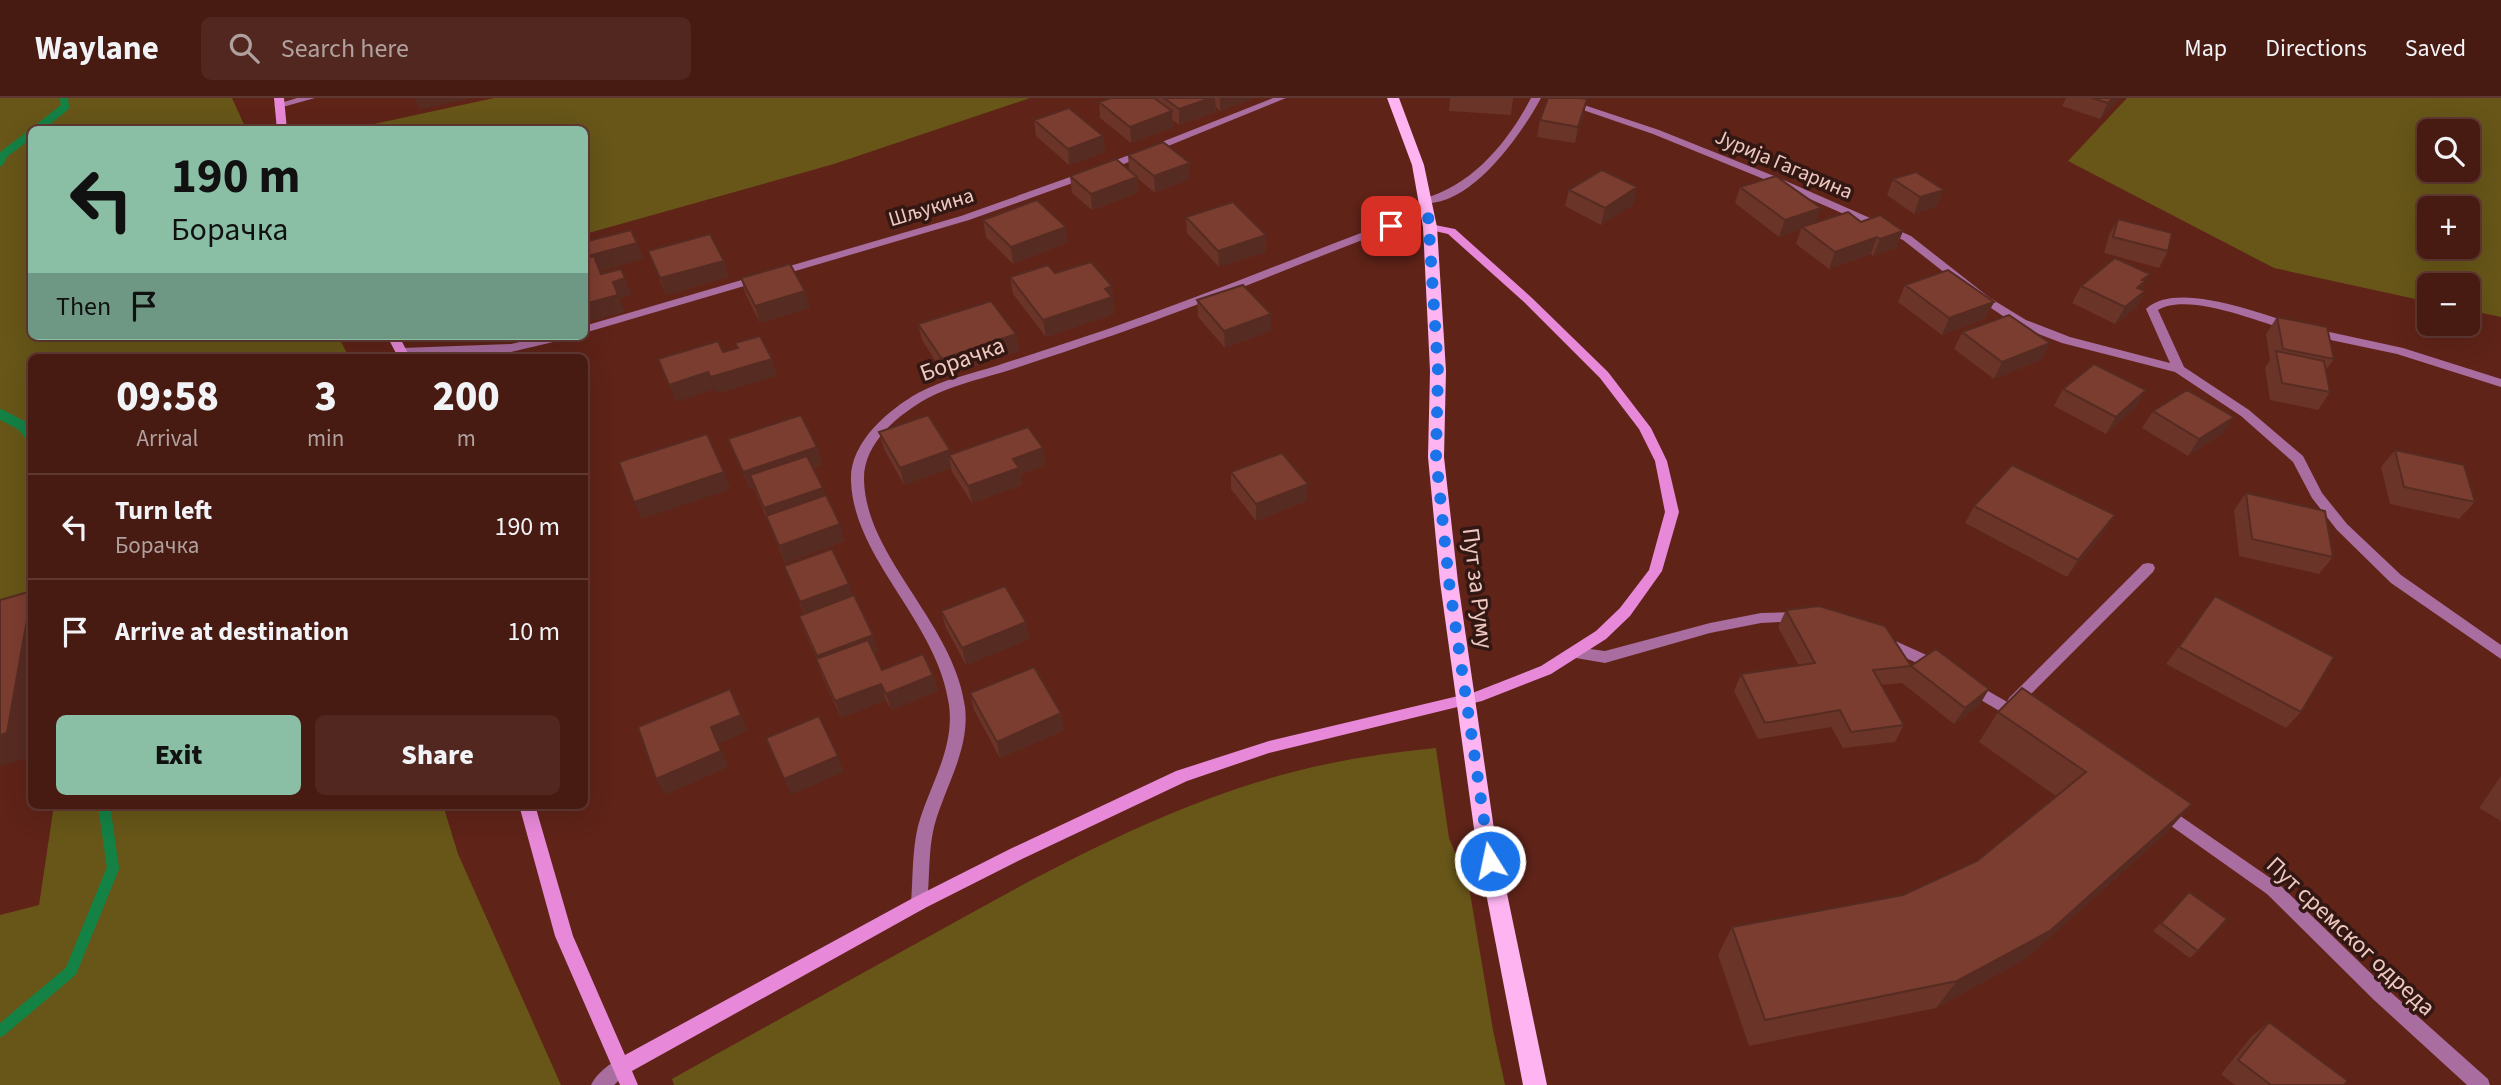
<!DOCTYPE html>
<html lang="en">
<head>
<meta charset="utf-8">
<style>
  body { margin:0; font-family:"Source Sans 3",sans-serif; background:#512720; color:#f1f3f6; height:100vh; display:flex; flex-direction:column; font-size:26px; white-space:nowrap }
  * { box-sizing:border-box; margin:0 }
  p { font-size:23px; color:#b0a19f }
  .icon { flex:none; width:38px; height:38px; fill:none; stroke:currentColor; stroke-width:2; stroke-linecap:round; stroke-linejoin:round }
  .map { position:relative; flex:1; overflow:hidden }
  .details { position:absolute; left:28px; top:256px; width:560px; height:455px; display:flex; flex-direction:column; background:#471a12; border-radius:10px; box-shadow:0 7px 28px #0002,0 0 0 2px #5f3832 }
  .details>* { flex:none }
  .guide { position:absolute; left:28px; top:28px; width:560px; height:214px; border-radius:10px; box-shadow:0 7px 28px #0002,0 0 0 2px #5f3832; background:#8abfa5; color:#111; overflow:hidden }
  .controls { position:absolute; left:2417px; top:21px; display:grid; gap:14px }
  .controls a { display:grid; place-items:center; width:63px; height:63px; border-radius:10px; background:#471a12; box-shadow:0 7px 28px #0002,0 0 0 2px #5f3832; font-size:35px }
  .pin { position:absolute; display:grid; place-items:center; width:60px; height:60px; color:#fff; margin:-30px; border-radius:14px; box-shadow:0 4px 10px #0006 }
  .me { position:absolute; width:77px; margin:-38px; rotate:350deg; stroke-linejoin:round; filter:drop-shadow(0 0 5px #0008) }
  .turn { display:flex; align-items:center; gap:24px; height:147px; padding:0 28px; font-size:32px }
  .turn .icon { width:91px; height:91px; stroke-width:2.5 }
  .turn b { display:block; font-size:49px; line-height:60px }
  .then { display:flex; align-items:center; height:66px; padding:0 28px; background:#0003; gap:14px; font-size:26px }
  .eta { display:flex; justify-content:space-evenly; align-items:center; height:119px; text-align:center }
  .eta b { font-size:42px; font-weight:800; line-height:49px }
  .cta { display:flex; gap:14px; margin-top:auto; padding:14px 28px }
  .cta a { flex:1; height:80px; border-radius:10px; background:#8abfa5; color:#111; font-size:28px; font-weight:800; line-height:80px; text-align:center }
  .cta a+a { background:#512720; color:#f1f3f6 }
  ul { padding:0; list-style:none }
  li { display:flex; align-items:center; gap:21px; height:105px; padding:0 28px; border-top:2px solid #5f3832 }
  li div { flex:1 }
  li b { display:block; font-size:26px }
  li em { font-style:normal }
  header { display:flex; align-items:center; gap:42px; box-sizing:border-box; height:98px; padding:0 35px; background:#471a12; border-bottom:2px solid #5f3832 }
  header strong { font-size:33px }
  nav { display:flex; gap:38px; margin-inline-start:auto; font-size:24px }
  .search { width:490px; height:63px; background:#512720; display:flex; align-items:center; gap:18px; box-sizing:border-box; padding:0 24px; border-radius:10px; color:#b0a19f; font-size:26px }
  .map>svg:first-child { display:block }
  .green { fill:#675618; fill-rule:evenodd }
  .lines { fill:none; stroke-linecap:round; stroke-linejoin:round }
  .stream-far2 { stroke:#148145; stroke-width:8 }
  .stream-far1 { stroke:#148145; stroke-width:10 }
  .stream { stroke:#148145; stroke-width:12 }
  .service { fill:#a96d9f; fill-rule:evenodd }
  .minor { fill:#a96d9f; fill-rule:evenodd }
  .secondary { fill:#e789d8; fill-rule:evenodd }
  .primary { fill:#fdb4f0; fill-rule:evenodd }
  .wall { fill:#6a3429 }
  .shaded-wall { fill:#562b22 }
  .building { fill:#7b3d30; stroke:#562b22; stroke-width:2 }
  .route { stroke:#1a73e8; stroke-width:12; stroke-dasharray:0 21.6 }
  .labels { text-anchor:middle; stroke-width:7; stroke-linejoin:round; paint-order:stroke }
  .far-street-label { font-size:21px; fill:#efc9c1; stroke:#321712 }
  .street-label { font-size:24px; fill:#efc9c1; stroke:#321712 }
</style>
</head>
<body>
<header>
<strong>Waylane</strong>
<div class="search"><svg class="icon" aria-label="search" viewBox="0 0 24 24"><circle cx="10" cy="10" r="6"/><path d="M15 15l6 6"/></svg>Search here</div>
<nav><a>Map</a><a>Directions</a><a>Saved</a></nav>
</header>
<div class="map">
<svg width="2501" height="987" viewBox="0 0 2501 987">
  <rect width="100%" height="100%" fill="#5f2318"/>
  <!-- green -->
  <path class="green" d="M0,0h232l14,31 -214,1v206h306l11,21h-317l-1,240 -31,8z
    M494,0h536l-196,66 -249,70 -1,-104 -233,-1z
    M2127,0h374v219l-33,-7v-25h-39v17l-155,-34 -206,-107zM2429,33h39v39h-39zM2429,110h39v39h-39z
    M1436,650l13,90 20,49 24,143 12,55h-831l-2,-6c88,-49 176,-98 265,-147 111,-62 228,-126 352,-159 48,-13 97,-20 147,-25z
    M54,707h389l15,49 103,231h-561v-170l39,-10z"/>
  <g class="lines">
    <!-- stream-far2 -->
    <path class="stream-far2" d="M36,32l29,-23 -1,-9
      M0,64l4,-8 28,-21"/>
    <!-- stream-far1 -->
    <path class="stream-far1" d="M0,316l21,11 11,14"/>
    <!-- stream -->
    <path class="stream" d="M0,933l71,-60 42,-103 -9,-63"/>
    <!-- service -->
    <path class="service" d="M297,0h18l-36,10 -5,-3z
      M2148,465l5,1 2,4 -2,4 -134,134h-10l-2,-4 2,-4 134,-134z"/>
    <!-- minor -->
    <path class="minor" d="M1273,0h13l-177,72 -140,50 -385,113v-7l377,-110 140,-50z
      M1531,0h10c-20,37 -71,110 -119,105v-4c50,-13 86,-57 109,-101z
      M1548,0h15l96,32 120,48 132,58 79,62 36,22 44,17 100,26 -24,-54c30,-29 114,5 149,15l2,3 -6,4c-34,-9 -101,-39 -133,-21l26,57 65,43 54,46 19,37 25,31 54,51 100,70v14l-110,-76 -54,-53 -25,-32 -19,-36 -52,-46 -66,-44 -113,-29 -44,-17 -36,-24 -79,-62 -132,-58 -118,-48z
      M1428,113l4,1v4l-12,2c-102,38 -203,81 -306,117 -38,13 -76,26 -114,38 -24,7 -49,13 -72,25 -29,16 -65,45 -64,82 2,78 90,143 101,227 5,43 -20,79 -31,120 -6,25 -4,51 -7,76l-2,5 -6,3 -6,-3 -2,-5c2,-25 1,-52 7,-77 11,-40 37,-77 31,-121 -11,-83 -95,-145 -98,-224 -2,-38 37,-71 67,-88 24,-13 52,-19 78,-27 37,-12 73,-24 109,-36 104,-36 206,-79 309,-117z
      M2311,230l92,20 98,31v8l-104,-33 -90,-19 -2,-3z
      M546,238h22l-2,3 -55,13 -109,4 -6,-4 6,-4 109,-4z
      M1799,514l5,1 2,4 -2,4 -43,2 -51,10 -105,30 -35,-6 -2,-4 2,-4 5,-2 30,4 105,-28 51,-10z
      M1882,537l60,27 2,4 -2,4 -5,2 -60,-27 -2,-4 2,-4z
      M1969,582l54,31 3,4 -3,4 -5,2 -5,-2 -49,-29 -2,-4 2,-4z
      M2163,706l116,80 107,104 102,91 2,6h-23l-93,-85 -107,-106 -110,-78 -2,-5 2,-5z
      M621,960l6,3 3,6 -3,6 -13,12h-23c5,-11 19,-22 30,-27z"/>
    <!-- secondary -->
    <path class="secondary" d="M274,0h10l3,32h-10z
      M1430,126l25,5 77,69 76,74 43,56 16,33 12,51 -17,59 -32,45 -24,23 -55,35 -69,27 -213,52 -82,28 -165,78 -97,49 -293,163 6,14h-18l-65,-149 -36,-131h16l38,131 52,119 288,-157 97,-49 166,-78 93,-30 206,-49 66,-26 55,-35 24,-23 29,-38 16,-58 -10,-51 -16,-32 -39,-51 -76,-76 -76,-68 -22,-5v-4z
      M387,238h12l11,21h-12z"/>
    <!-- primary -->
    <path class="primary" d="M1387,0h12l25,67 13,62 9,144 -2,86 14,125 37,254 52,249h-24l-48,-249 -35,-254 -12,-125 2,-86 -7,-144 -11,-62z"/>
  </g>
  <!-- wall -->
  <path class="wall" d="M1111,0h141v1l-32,12 -4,-4v5l-37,13 -6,-5v8l-42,15 -31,-25 -1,-16z
    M1450,0h63l-2,17 -62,-4z
    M2066,0h54l-20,21 -38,-13z
    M1584,17l-9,28 -38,-6 3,-17z
    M1034,22l69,16 2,16 -36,13 -33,-29z
    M1128,57l62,24 -35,14 -18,-15 1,15 -46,17 -20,-17 -2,-17 59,-6z
    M1893,81l44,27 -23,8 -27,-19z
    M1740,89l75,36 46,-1 42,9 -7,17 -23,8 -2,-2 -42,15 -33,-25 5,-15 -22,8 -44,-34z
    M1569,92l65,14 -33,21 -36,-19z
    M1186,119l80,35 -47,15 -32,-34z
    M2118,121l50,32 -9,17 -55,-15 5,-18z
    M983,122l84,23 -54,21 -27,-27z
    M648,153l76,10 5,16 -63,18z
    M1055,175l57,13 2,28 -68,23 -33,-43 -3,-17z
    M741,180l69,30 -50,15 -14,-28z
    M1905,187l89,17 -9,17 -43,16 -44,-33z
    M2081,188l64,5 -9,17 -21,16 -43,-21z
    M1197,202l74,31 -46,17 -27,-31z
    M2277,219l57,42 -8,11 4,22 -12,18 -48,-10 -5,-32 5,-8 -4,-26z
    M918,226l98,10 3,17 -74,25 -23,-36z
    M1962,234l88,11 -9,17 -47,19 -40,-30z
    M2063,291l73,18 -30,27 -52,-28z
    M2153,313l81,6 -12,17 -34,22 -46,-28z
    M879,334l72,22 92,-6 3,17 -26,10 2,10 -50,18 -20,-31 -1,-4 -47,17 -20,-36z
    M728,341l89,8 5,17 -9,4 32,73 -60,22 -31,-75 -4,1z
    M2395,352l80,52 -16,17 -69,-15 -9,-37z
    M1231,374l76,29 -51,20 -25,-32z
    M2246,395l87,64 -14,17 -80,-18 -5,-46z
    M1974,408l141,9 -11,17 -37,45 -102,-54z
    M784,468l69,30 20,39 5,16 -4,2 8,17 51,5 5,16 -47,19 -5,-10 -45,18 -19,-42 -6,-17h1l-12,-26 -6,-17 5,-2z
    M2215,498l86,116 -15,16 -120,-64z
    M1786,512l125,56 -9,17 -21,2 23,40 -9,17 -52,6 -12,-21 -73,12 -24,-48 7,-17 58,-8 -21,-39z
    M941,513l89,28 -64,26 -20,-37z
    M1911,568l68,40 -25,18 -52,-41z
    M970,595l91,20 3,17 -64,28 -26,-48z
    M1998,614l194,92 -26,29 -139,125 -91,50 -187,38 -31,-91 14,-28 171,-32 74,-34 79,-65 -77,-54z
    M2501,678v45l-22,-13z
    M2189,794l9,59 -8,7 -37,-27z
    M2269,924l75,63h-109l-14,-11 31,-38z"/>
  <!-- shaded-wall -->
  <path class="shaded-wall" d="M414,0h58l-52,12z
    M1211,0h4l1,14 -37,13v-16z
    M1220,0h32v1l-32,12z
    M2113,0h7l-20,21 8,-16z
    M1587,1l-3,16 -9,28 3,-16z
    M1172,13l1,17 -42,15 -1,-16z
    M1103,38l2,16 -36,13 -1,-16z
    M1190,65v16l-35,14 -1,-17z
    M1137,79l1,16 -46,17 -1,-16z
    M1637,89l-3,17 -33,21 4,-17z
    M1944,92l-7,16 -23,8 6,-17z
    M1821,110l-6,17 -13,2 -1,2 -22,8 6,-17z
    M1066,129l1,16 -54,21 -2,-17z
    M1903,133l-7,17 -23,8 7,-17z
    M1266,137v17l-47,15 -1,-16z
    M1877,139l-6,17 -42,15 6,-17z
    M637,145l7,16 -60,17v-19z
    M724,163l5,16 -63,18 -6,-17z
    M2150,176l-14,24 -8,6 14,-24z
    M625,180l7,17 -12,4 -7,-17z
    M1112,188l2,28 -68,23 -3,-17 62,-31z
    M805,193l5,17 -50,15 -5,-17z
    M2145,193l-9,17 -21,16 10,-17z
    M618,197l7,17 -41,11v-19z
    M1994,204l-9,17 -43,16 7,-17z
    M1271,216v17l-46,17 -1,-17z
    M1016,236l3,17 -74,25 -3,-17z
    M2050,245l-9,17 -47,19 8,-17z
    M772,261l5,17 -60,18 -6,-17z
    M708,274l7,17 -39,13 -7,-17z
    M2146,292l-10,17 -30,27 10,-17z
    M2234,319l-12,17 -34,22 11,-17z
    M817,349l5,17 -67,23 -5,-12 4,13 -4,1 -7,-17z
    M1043,350l3,17 -26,10 2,10 -50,18 -4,-17 45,-27z
    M950,352l2,10 -3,-5 2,13 -47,17 -4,-17z
    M724,374l7,17 -89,30 -8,-17z
    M1308,386l-1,17 -51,20v-17z
    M823,390l5,17 -58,20 -6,-17z
    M2115,417l-11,17 -37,45 11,-17z
    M840,426l5,17 -60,22 -6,-17z
    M849,486l5,17 -48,18 -6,-17z
    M32,495v164l-32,9v-31z
    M1026,524l4,17 -64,26 -4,-17z
    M873,537l5,16 -55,21 -6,-16z
    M933,577l5,16 -47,19 -5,-16z
    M881,586l5,16 -45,18 -6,-17z
    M730,591l18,42 -29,13 10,23 -64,28 -9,-16 55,-52z
    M1989,591l-10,17 -25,18 11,-16z
    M1061,615l3,17 -64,28 -3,-16z
    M838,658l6,16 -53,23 -7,-16z
    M2192,706l-26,29 -139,125 -91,50 21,-27z"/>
  <!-- building -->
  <path class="building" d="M1111,0h43l18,13 -42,16 -31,-25z
    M1164,0h47l-32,11z
    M1548,0h32l7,1 -9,28 -38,-7z
    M2092,0h21l-5,5z
    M1069,10l34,28 -35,13 -34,-29z
    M1163,44l27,21 -36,13 -26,-21z
    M1116,61l21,18 -46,17 -21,-18z
    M1602,72l35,17 -32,21 -36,-18z
    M1916,74l28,18 -24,7 -27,-18z
    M1776,78l45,32 -36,12 -45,-33z
    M1037,102l29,27 -55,20 -28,-27z
    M1233,104l33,33 -48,16 -32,-34z
    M1848,114l13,10 19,-7 23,16 -23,8 -3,-2 -42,15 -33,-25z
    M2118,121l54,14 -4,18 -55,-14z
    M631,132l6,13 -53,14v-15z
    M710,136l14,27 -64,17 -12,-27z
    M594,158l7,18 20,-5 4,9 -12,4 5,13 -34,9v-45z
    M2115,160l35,16 -8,6 3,1 -8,7 8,3 -20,16 -44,-21z
    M1091,164l21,24 -7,3 7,8 -69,23 -33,-43 38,-12 7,8z
    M790,166l15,27 -50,15 -14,-28z
    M1948,172l46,32 -45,16 -44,-33z
    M1243,187l28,29 -47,17 -27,-31z
    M991,203l25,33 -74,25 -24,-35z
    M2009,217l41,28 -48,19 -40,-30z
    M2277,219l50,10 7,32 -51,-10z
    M760,238l12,23 -61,18 -3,-5 -39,13 -11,-26 60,-18 5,11 15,-4 -3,-5z
    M2276,253l48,10 6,31 -48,-9z
    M2094,266l52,26 -30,27 -53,-28z
    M2187,292l47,27 -35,22 -46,-28z
    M801,317l16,32 -74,25 -15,-33z
    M928,317l22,35 -50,18 -21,-36z
    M1028,329l15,21 -30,11 6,9 -51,18 -19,-31z
    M707,336l17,38 -90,30 -15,-40z
    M2395,352l69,15 11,37 -71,-15z
    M1282,355l26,31 -52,20 -25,-32z
    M807,358l16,32 -59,20 -14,-33z
    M2012,367l103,50 -37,45 -104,-54z
    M2246,395l79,18 8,46 -81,-18z
    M826,397l14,29 -61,22 -13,-30z
    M832,451l17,35 -49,18 -16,-36z
    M1005,488l21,36 -64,26 -21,-37z
    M32,493l-25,142 -7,2v-135z
    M854,497l19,40 -56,21 -18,-40z
    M2215,498l119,61 -33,55 -122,-65z
    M1819,508l66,20 26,40 -38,4 31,55 -53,7 -11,-22 -75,13 -24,-49 74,-11 -29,-53z
    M868,542l14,30 41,-16 10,21 -47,19 -5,-10 -46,17 -19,-42z
    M1936,551l53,40 -24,19 -54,-42z
    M1034,569l27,46 -64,29 -27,-49z
    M2022,590l170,116 -142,127 -93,50 -192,39 -33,-93 171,-32 74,-34 109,-89 -88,-60z
    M730,591l11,26 -30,12 10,24 -65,28 -18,-52z
    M819,618l19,40 -54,23 -18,-41z
    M2189,794l38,27 -29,32 -37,-28z
    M2269,924l79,59 -4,4h-73l-33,-25z"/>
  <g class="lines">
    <!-- route -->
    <path class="route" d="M1391,128l37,-12 10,157 -2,86 13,125 41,279"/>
  </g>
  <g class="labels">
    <!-- far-street labels -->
    <g class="far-street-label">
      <text transform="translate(1784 66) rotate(23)" y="7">Јурија Гагарина</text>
      <text transform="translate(931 109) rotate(-17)" y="7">Шљукина</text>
    </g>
    <!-- street labels -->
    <g class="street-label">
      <text transform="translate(962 261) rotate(-20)" y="8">Борачка</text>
      <text transform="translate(1478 490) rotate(83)" y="8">Пут за Руму</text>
      <text transform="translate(2351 838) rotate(43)" y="8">Пут сремског одреда</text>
    </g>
  </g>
</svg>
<div class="controls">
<a><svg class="icon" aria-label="search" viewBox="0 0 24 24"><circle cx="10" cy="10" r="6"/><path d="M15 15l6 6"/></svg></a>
<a>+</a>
<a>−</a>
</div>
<div class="pin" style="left:1391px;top:128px;background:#d93025"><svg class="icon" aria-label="arrive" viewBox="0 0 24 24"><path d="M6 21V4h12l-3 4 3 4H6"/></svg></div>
<svg class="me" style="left:1490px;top:763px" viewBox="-20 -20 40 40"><circle r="17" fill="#1a73e8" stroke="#fff" stroke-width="3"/><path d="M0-11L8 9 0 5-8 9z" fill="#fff"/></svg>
<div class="guide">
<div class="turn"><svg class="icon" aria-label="left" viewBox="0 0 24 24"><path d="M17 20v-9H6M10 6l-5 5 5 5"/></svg><div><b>190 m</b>Борачка</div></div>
<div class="then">Then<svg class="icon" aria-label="arrive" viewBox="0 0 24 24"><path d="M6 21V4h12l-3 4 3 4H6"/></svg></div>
</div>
<section class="details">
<div class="eta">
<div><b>09:58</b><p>Arrival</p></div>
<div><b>3</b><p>min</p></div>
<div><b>200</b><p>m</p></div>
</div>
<ul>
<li><svg class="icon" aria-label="left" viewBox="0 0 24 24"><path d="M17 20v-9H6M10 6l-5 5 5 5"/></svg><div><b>Turn left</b><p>Борачка</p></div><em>190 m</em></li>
<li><svg class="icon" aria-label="arrive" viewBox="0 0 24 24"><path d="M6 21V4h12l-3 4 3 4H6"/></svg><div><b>Arrive at destination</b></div><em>10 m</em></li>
</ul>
<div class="cta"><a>Exit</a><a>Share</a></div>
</section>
</div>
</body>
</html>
